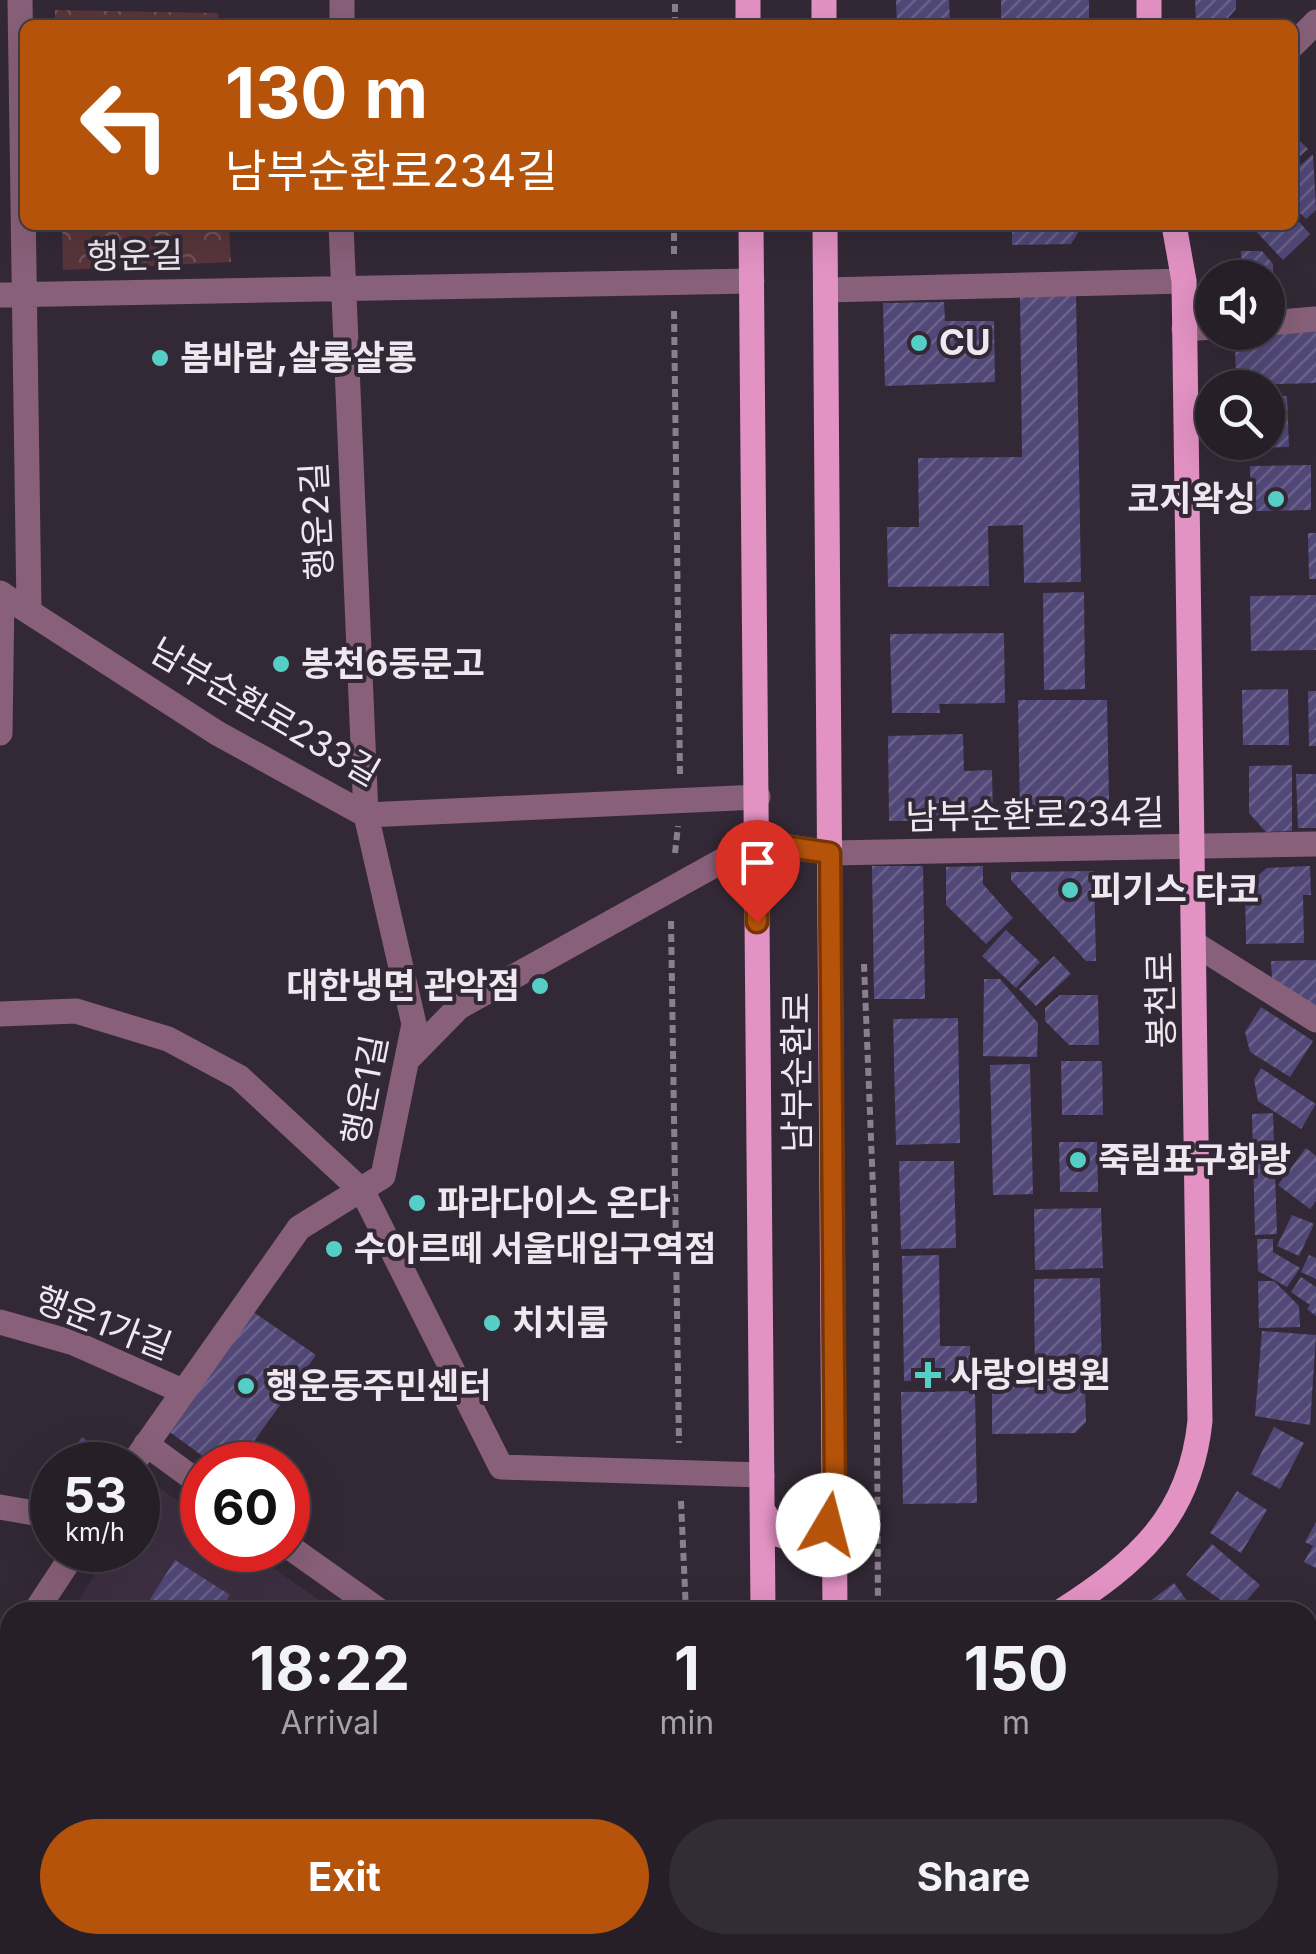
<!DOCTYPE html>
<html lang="en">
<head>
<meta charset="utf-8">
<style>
  body { margin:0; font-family:Inter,"Noto Sans KR",sans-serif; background:#322c34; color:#f1f3f6; height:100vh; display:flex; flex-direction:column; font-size:38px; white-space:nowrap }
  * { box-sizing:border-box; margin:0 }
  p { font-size:32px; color:#a4a2a8 }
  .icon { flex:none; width:55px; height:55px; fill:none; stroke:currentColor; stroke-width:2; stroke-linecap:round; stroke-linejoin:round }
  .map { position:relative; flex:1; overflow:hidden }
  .drawer { position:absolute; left:0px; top:1602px; width:1318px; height:352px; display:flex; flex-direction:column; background:#261f28; border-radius:30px 30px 0 0; box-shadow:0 10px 40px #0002,0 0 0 2px #423d45 }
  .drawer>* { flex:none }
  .banner { position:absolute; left:20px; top:20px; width:1278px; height:210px; border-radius:15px; box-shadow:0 10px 40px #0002,0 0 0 2px #423d45; background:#b45309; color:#fff; overflow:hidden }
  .fabs { position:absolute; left:1195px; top:260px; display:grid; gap:20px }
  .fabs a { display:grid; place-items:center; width:90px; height:90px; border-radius:50%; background:#261f28; box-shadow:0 10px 40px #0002,0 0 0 2px #423d45; font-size:50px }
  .speed { position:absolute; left:30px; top:1442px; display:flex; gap:20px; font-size:50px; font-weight:700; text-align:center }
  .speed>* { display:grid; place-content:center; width:130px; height:130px; border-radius:50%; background:#261f28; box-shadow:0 10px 40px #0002,0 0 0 2px #423d45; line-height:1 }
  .speed small { font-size:25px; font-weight:400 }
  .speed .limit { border:15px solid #d22; background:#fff; color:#111 }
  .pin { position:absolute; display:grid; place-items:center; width:85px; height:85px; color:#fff; margin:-102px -42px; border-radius:50% 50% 50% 0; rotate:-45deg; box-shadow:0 0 10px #0007 }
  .pin .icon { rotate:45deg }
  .me { position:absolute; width:110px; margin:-55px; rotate:8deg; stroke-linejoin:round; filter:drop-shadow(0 0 8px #0008) }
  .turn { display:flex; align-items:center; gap:35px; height:210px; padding:0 40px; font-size:45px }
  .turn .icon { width:130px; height:130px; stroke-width:2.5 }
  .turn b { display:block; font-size:70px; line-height:85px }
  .eta { display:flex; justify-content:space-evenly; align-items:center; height:170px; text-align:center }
  .eta b { font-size:60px; font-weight:700; line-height:70px }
  .cta { display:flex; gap:20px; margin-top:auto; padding:20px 40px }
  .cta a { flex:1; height:115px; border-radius:60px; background:#b45309; color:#fff; font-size:40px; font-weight:700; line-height:115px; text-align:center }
  .cta a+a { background:#322c34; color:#f1f3f6 }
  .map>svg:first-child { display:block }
  .built { fill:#3e3043 }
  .forest { fill:url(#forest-crowns) }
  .pitch { fill:#58353b }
  .building { fill:url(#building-hatch) }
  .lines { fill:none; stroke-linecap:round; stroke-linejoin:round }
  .path { stroke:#89808b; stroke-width:6; stroke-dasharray:8 5; stroke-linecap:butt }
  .minor { stroke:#886079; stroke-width:25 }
  .major { stroke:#e392c4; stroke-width:25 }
  .route-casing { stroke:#753606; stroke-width:25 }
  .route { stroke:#b45309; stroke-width:18 }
  .poi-dot { fill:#55cec5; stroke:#332936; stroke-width:4 }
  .labels { text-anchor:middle; stroke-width:8; stroke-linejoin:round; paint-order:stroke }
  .street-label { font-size:35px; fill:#efe8f1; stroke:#332936 }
  .poi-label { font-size:35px; font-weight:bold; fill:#efe8f1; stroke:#332936; text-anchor:start }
</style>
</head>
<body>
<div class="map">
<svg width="1316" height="1954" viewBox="0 0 1316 1954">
  <defs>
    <pattern id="forest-crowns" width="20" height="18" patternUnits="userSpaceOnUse" patternTransform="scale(2.5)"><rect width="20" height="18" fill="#58353b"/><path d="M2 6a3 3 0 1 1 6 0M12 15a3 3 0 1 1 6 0" fill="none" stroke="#705258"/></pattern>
    <pattern id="building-hatch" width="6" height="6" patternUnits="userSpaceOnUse" patternTransform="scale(2.5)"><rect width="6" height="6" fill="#514877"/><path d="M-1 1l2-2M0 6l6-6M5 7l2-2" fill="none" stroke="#6a628b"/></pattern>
  </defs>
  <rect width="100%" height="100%" fill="#332936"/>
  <!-- built -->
  <path class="built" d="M153,1483l49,35v32h46l88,62h-265l39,-62h28v-43z
    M10,1710v235h439l-8,9h-441v-228z"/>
  <!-- forest -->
  <path class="forest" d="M55,10l163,3 1,12h-164z
    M62,225h167l2,37 -168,8z"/>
  <!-- pitch -->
  <path class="pitch" d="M68,1945h289l-5,9h-290z"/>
  <!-- building -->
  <path class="building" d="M896,0h53l1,25h-53z
    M1001,0h88v25h-88z
    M1195,0h41v9l-14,16h-26z
    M1292,133l16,16 -16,14z
    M1313,154l3,56 -10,9 -14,-14v-32z
    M1292,214l18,20 -27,26 -33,-35h42z
    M1012,225h71l-12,19 -59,1z
    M1241,251h21l11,13 1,54h-6v-40h-26z
    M1020,293h56l5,289 -57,1 -1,-58 -35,1 1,60 -101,1 -1,-60h32l-1,-69 104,-1z
    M944,302l1,19h49l1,61 -110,4 -2,-83z
    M1316,329v54l-80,2 -1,-42 9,-11z
    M1268,396h19l2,51 -47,1v-6h26z
    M1311,465v45l-60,1 -1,-45z
    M1308,533h8v46h-7z
    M1084,592l1,97 -41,1 -1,-97z
    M1316,595v55l-65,1 -1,-55z
    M1004,633l1,70 -66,1 1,9h-48l-2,-79z
    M1288,689l1,56h-46l-1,-55z
    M1308,691h8v55h-7z
    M1018,700h89l2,100 -13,12 -76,1z
    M963,734l1,37 28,-1 1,50 -104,1 -1,-85z
    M1292,765v66l-26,1 -17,-19v-47z
    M1296,774h20v54h-18z
    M872,866h51l2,133h-51z
    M983,866v18l30,34 -27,26 -40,-39v-38z
    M1310,866l1,29h-8l1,48 -58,1 -1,-58 22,-18z
    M1094,871l2,90h-10l-75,-81v-8z
    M1006,930l34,32 -24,26 -34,-32z
    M1054,956l17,18 -35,32 -17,-17z
    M1316,960v52l-44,-34 -1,-17z
    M984,979h16l38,44 -1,34 -54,-1z
    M1060,995h38l1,50h-30l-24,-24v-13z
    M1261,1007l52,34 -23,36 -40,-25 -5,-20z
    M958,1018l2,125 -64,2 -3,-126z
    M1061,1061h41l1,54h-41z
    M1030,1064l3,130 -40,1 -3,-130z
    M1261,1068l55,36 -15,25 -43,-28 -4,-21z
    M1273,1113l4,121 -22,1 -3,-121z
    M1059,1142h38l1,50h-38z
    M1306,1148l10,8v45l-6,8 -32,-24z
    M899,1161h55l2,87 -55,1z
    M1101,1208l2,60 -68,2 -1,-61z
    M1292,1215l22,9 -15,32 -22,-10z
    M1257,1239h16v13l27,16 -13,19 -29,-16z
    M939,1255l1,91h30l1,34 -67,1 -2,-125z
    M1309,1255l7,3v21l-15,-7z
    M1301,1277l15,10v29l-9,-7 3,-4 -19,-13z
    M1100,1278l2,102 -67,1 -1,-102z
    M1258,1281h16l25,25 1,21 -41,1z
    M252,1311l64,44 -79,110h-22l-48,-35z
    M1262,1331l54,4 -6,90 -55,-9z
    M1085,1384l1,38 -11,11 -83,1v-48z
    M975,1391l2,112 -74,1 -2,-112z
    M1274,1427l30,16 -24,46 -29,-15z
    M82,1437l39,28h-58z
    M52,1480v25l-12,-6z
    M1237,1491l30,19 -26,43 -31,-20z
    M1316,1522v46l-12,-6 9,-16 -8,-4z
    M1212,1544l48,41 -23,27 -51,-37z
    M175,1560l55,35 -11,17h-77z
    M1174,1583l19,26 -42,3 -6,-7z
    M1308,1617l8,12v28l-8,6z
    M10,1821v118l-5,8 11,7h-16v-117z"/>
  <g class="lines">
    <!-- path -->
    <path class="path" d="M675,25v-25
      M674,254v-29
      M674,311l6,463
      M675,853l3,-27
      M671,921l8,522
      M864,964l12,299 2,349
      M681,1501l5,111
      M697,1945v9"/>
    <!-- minor -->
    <path class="minor" d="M20,0l9,609
      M342,25v-25
      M1292,46l24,-24
      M826,290l358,-9
      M0,295l752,-14
      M1268,323l48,-4
      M1184,329l28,-2
      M0,593l217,140 149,82 392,-18
      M0,733l2,-139
      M1195,944l121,76
      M0,1014l76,-3 92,28 71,38 124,115 138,275 261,8
      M407,1060l52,-53 297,-165 75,11 485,-9
      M0,1322l74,21 108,48
      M146,1444l56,41
      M132,1465l167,-237 84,-52 31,-152 -48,-209 -25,-590
      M0,1507l52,9
      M288,1546l93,66
      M35,1612l41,-62
      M0,1666l10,-16
      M1308,1699l8,-6
      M1156,1945v9
      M861,1954l20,-9"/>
    <!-- major -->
    <path class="major" d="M748,0v25
      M824,0v25
      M1149,0v25
      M751,225l12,1387
      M825,225l10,1387
      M762,1509l15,25 21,7 22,-8 14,-25
      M1060,1612c77,-50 130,-94 140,-191l-16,-1140 -10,-56
      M766,1945l1,9
      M842,1945l1,9
      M541,1954l12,-9"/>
  </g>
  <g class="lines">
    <defs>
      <path id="route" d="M757,922l-1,-80 74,11 5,651 -7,21"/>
    </defs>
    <!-- route casing -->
    <use href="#route" class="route-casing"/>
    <!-- route -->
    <use href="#route" class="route"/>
  </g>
  <!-- markers -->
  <g class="poi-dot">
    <circle cx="919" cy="343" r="10"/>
    <circle cx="160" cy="358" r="10"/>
    <circle cx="1276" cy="499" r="10"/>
    <circle cx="281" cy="664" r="10"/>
    <circle cx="1070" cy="890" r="10"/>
    <circle cx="540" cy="986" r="10"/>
    <circle cx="1078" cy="1160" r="10"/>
    <circle cx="417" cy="1203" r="10"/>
    <circle cx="334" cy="1249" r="10"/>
    <circle cx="492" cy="1323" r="10"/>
    <path d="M923 1360h10v10h10v10h-10v10h-10v-10h-10v-10h10z"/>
    <circle cx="246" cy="1386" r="10"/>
  </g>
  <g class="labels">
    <!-- street labels -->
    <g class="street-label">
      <text transform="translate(135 256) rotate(-1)" y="12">행운길</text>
      <text transform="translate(317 521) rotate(-93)" y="12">행운2길</text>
      <text transform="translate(265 712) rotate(30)" y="12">남부순환로233길</text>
      <text transform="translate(1035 815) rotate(-1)" y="12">남부순환로234길</text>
      <text transform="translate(1161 1000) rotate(-91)" y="12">봉천로</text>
      <text transform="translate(797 1072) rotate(-90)" y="12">남부순환로</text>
      <text transform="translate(365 1090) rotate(-79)" y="12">행운1길</text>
      <text transform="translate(103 1323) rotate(21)" y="12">행운1가길</text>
    </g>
    <!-- poi labels -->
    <g class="poi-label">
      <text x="939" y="355">CU</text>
      <text x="180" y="370">봄바람,살롱살롱</text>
      <text x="1256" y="511" text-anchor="end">코지왁싱</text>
      <text x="301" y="676">봉천6동문고</text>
      <text x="1090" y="902">피기스 타코</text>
      <text x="520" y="998" text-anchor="end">대한냉면 관악점</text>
      <text x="1098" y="1172">죽림표구화랑</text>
      <text x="437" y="1215">파라다이스 온다</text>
      <text x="354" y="1261">수아르떼 서울대입구역점</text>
      <text x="512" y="1335">치치룸</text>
      <text x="950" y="1387">사랑의병원</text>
      <text x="266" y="1398">행운동주민센터</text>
    </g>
  </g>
</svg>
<div class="fabs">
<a><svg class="icon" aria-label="sound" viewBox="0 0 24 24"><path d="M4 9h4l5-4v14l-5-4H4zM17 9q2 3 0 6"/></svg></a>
<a><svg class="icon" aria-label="search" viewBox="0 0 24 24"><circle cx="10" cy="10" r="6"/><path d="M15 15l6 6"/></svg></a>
</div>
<div class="speed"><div>53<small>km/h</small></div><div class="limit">60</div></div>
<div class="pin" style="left:757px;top:922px;background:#d93025"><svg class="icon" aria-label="arrive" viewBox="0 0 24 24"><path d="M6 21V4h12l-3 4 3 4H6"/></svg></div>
<svg class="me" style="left:828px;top:1525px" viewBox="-20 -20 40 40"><circle r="19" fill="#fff"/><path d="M0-13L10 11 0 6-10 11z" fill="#b45309"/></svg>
<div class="banner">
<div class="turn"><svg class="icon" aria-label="left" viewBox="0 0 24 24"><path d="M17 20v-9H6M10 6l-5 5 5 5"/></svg><div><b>130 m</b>남부순환로234길</div></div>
</div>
<section class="drawer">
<div class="eta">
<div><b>18:22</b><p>Arrival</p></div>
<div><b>1</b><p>min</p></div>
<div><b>150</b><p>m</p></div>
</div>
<div class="cta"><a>Exit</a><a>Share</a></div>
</section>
</div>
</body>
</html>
